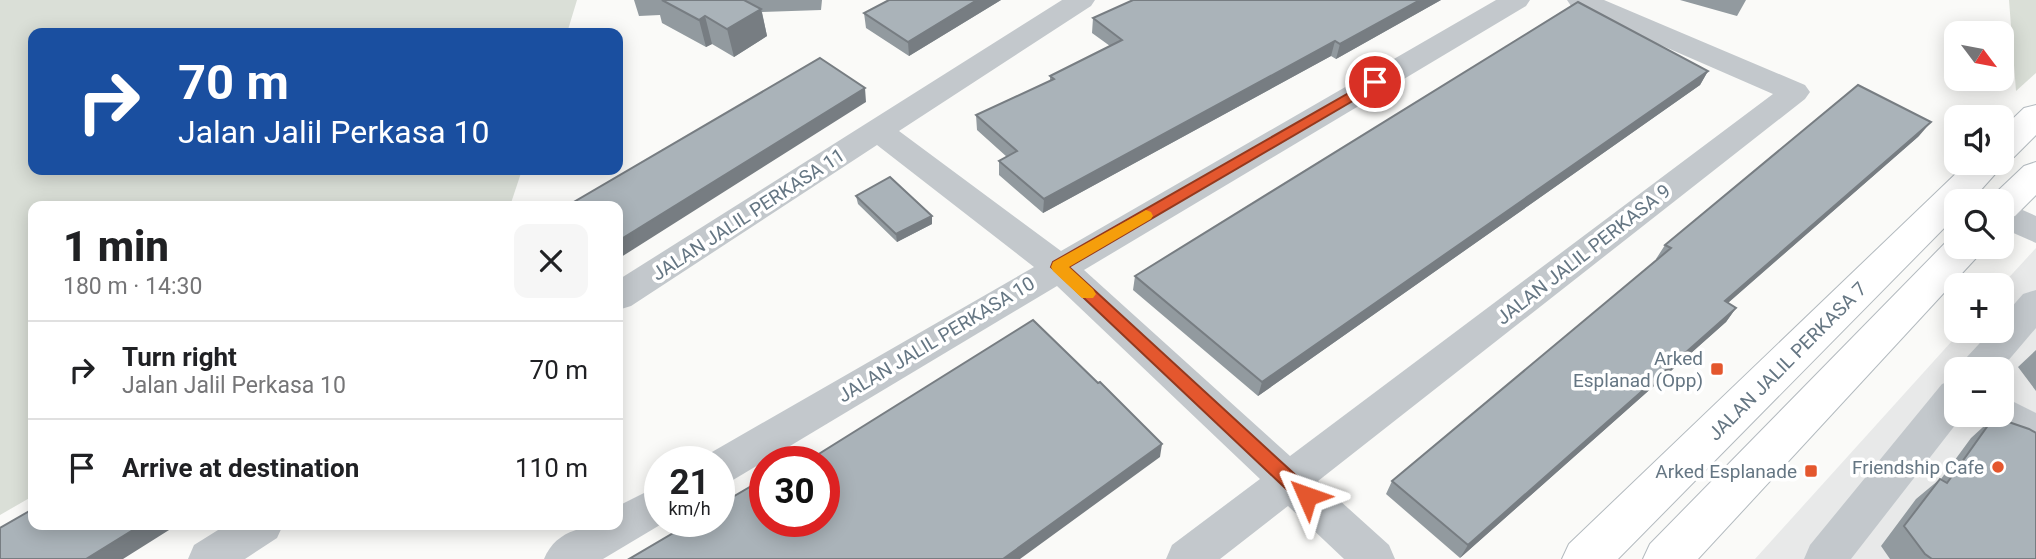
<!DOCTYPE html>
<html lang="en">
<head>
<meta charset="utf-8">
<style>
  body { margin:0; font-family:Roboto,sans-serif; background:#f6f6f6; color:#202124; height:100vh; display:flex; flex-direction:column; font-size:26px; white-space:nowrap }
  * { box-sizing:border-box; margin:0 }
  p { font-size:23px; color:#757577 }
  .icon { flex:none; width:38px; height:38px; fill:none; stroke:currentColor; stroke-width:2; stroke-linecap:round; stroke-linejoin:round }
  .map { position:relative; flex:1; overflow:hidden }
  .details { position:absolute; left:28px; top:201px; width:595px; height:329px; display:flex; flex-direction:column; background:#fff; border-radius:14px; box-shadow:0 4px 18px #0003 }
  .details>* { flex:none }
  .guide { position:absolute; left:28px; top:28px; width:595px; height:147px; border-radius:14px; box-shadow:0 4px 18px #0003; background:#1a4fa0; color:#fff; overflow:hidden }
  .needle { width:46px; rotate:122deg }
  .controls { position:absolute; left:1944px; top:21px; display:grid; gap:14px }
  .controls a { display:grid; place-items:center; width:70px; height:70px; border-radius:14px; background:#fff; box-shadow:0 4px 18px #0003; font-size:35px }
  .speed { position:absolute; left:644px; top:446px; display:flex; gap:14px; font-size:35px; font-weight:700; text-align:center }
  .speed>* { display:grid; place-content:center; width:91px; height:91px; border-radius:50%; background:#fff; box-shadow:0 4px 18px #0003; line-height:1 }
  .speed small { font-size:18px; font-weight:400 }
  .speed .limit { border:10px solid #d22; background:#fff; color:#111 }
  .pin { position:absolute; display:grid; place-items:center; width:60px; height:60px; color:#fff; margin:-30px; border:4px solid #fff; border-radius:50%; box-shadow:0 2px 7px #0007 }
  .me { position:absolute; width:77px; margin:-38px; rotate:313deg; stroke-linejoin:round; filter:drop-shadow(0 0 5px #0008) }
  .turn { display:flex; align-items:center; gap:24px; height:147px; padding:0 35px; font-size:32px }
  .turn .icon { width:91px; height:91px; stroke-width:2.5 }
  .turn b { display:block; font-size:49px; line-height:60px }
  .round { display:grid; place-items:center; flex:none; width:74px; height:74px; border-radius:14px; background:#f6f6f6 }
  .summary { display:flex; align-items:center; justify-content:space-between; height:119px; padding:0 35px }
  h1 { font-size:42px; font-weight:800; line-height:52px }
  ul { padding:0; list-style:none }
  li { display:flex; align-items:center; gap:21px; height:98px; padding:0 35px; border-top:2px solid #e0e0e0 }
  li div { flex:1 }
  li b { display:block; font-size:26px }
  li em { font-style:normal }
  .map>svg:first-child { display:block }
  .built { fill:#e8e9e9; fill-rule:evenodd }
  .green { fill:#dadfd7 }
  .lines { fill:none; stroke-linecap:round; stroke-linejoin:round }
  .secondary-casing { stroke:#b3babf; stroke-width:2 }
  .street { fill:#c3c8cc; fill-rule:evenodd }
  .secondary { fill:#fff; fill-rule:evenodd }
  .wall { fill:#929a9f }
  .shaded-wall { fill:#777d82 }
  .building { fill:#aab3b9; stroke:#777d82; stroke-width:2 }
  .route { fill:#e4572e; stroke:#94391e; stroke-width:2 }
  .slow { fill:#f59e0b }
  .poi-dot { fill:#e4572e; stroke:#fff; stroke-width:2.5 }
  .labels { text-anchor:middle; stroke-width:7; stroke-linejoin:round; paint-order:stroke }
  .street-label { font-size:19px; fill:#657683; stroke:#fff }
  .poi-label { font-size:19px; fill:#657683; stroke:#fff; text-anchor:end }
</style>
</head>
<body>
<div class="map">
<svg width="2036" height="559" viewBox="0 0 2036 559">
  <rect width="100%" height="100%" fill="#fafaf8"/>
  <!-- built -->
  <path class="built" d="M2036,248v311h-281l206,-228h41v-46zM1956,369h46v46h-46z"/>
  <!-- green -->
  <path class="green" d="M0,0h577l-10,33h-534v137h489l-12,36h-477v290l-33,19z
    M2009,0h27v73l-20,18z"/>
  <g class="lines">
    <defs>
      <path id="secondary" d="M2036,105v30l-22,22 -10,3 1,3 -34,38h-15v15l-338,343h-56l7,-15 398,-381h35v-34l22,-21z
        M2036,162v33l-21,21 -13,4v-19h-15l37,-35z
        M1956,236v11h27l-6,10 -279,302h-55l7,-15 301,-307z"/>
    </defs>
    <!-- secondary casing -->
    <use href="#secondary" class="secondary-casing"/>
    <!-- street -->
    <path class="street" d="M1062,0h33l-4,6 -192,125 162,120 435,-251h34l-4,6 -442,264 206,186 483,-362 -202,-88 -4,-6h37l201,85 5,7 -5,7 -487,382 71,64 6,14h-51l-56,-53 -68,53h-54l6,-14 88,-66 -203,-193 -324,194 -14,5v-23h-17l3,-6 329,-189 -157,-122 -246,161 -13,4v-30z
      M2002,201l34,15v27l-34,-15z
      M2036,290v38l-35,41h-41l6,-11 25,-27h11v-13l21,-24z
      M1956,379v36h7l-112,144h-47l6,-14 132,-161z
      M2002,396l34,17v36c-18,-6 -43,-17 -52,-34h18z
      M660,485v37h5l-62,37h-59c13,-31 44,-34 74,-34v-19z
      M226,525h57l-6,13 -32,21h-57l6,-14z"/>
    <!-- secondary -->
    <use href="#secondary" class="secondary"/>
  </g>
  <!-- wall -->
  <path class="wall" d="M634,0h188l-1,10 -59,2 5,24 -33,21 -22,-13 -6,3 -44,-24 -2,-8 -21,1z
    M1001,0l-92,56 -43,-28 -2,-15z
    M1133,0h308l-105,59 -5,-3 -288,157 -44,-38v-14l8,-4 -30,-27 -1,-15 74,-34v-5l60,-30 -18,-13 1,-15z
    M1680,0h66l-9,16z
    M1708,71l-8,14 -442,311 -125,-106 2,-14z
    M1919,136l-191,167 8,5 -10,14 -266,236 -74,-64 6,-13 265,-221 -1,-1 9,-14z
    M856,196l76,28 -35,18 -39,-38z
    M2036,350v41l-18,-24z
    M1994,417l42,142h-146l-9,-13 35,-47 24,-20h1l30,-41z"/>
  <!-- shaded-wall -->
  <path class="shaded-wall" d="M977,0h24l-92,56 -1,-14z
    M1420,0h21l-105,59 4,-15z
    M761,9l6,27 -33,21 -7,-28z
    M705,16l7,28 -6,3 -7,-27z
    M1335,41l-4,15 -288,157 1,-14z
    M1708,71l-8,14 -442,311 4,-14z
    M865,88l1,14 -248,157v-18z
    M1931,122l-12,14 -205,179 11,-14z
    M932,216v8l-35,18 -1,-8z
    M1736,308l-10,14 -266,236 8,-13z
    M1162,444l-2,13 -140,102h-17z
    M141,525h36l-54,34h-37z"/>
  <!-- building -->
  <path class="building" d="M662,0h82l17,9 -34,20 -22,-13 -6,4z
    M889,0h88l-69,42 -44,-29z
    M1133,0h287l-80,44 -5,-3 -291,158 -45,-38 18,-10 -41,-36 78,-36 -4,-3 72,-36 -29,-22z
    M1578,2l130,69 -446,311 -127,-106z
    M820,58l45,30 -247,153v-35h-51z
    M1858,85l73,37 -206,179 11,7 -268,237 -76,-64 279,-233 -6,-3z
    M890,177l42,39 -36,18 -40,-38z
    M1033,320l65,63 2,-1 62,62 -159,115h-374l63,-37h27v-17l46,-27v44h59v-60h-18z
    M1994,417l35,12 7,4v126h-104l-7,-5 -21,-28 36,-47 7,4z
    M33,509v16h108l-55,34h-86v-31z"/>
  <!-- route -->
  <path class="route" d="M1375,78l5,1v6l-311,182 244,224 3,5 -3,6 -6,2 -7,-2 -249,-235 2,-5z"/>
  <!-- slow -->
  <path class="slow" d="M1146,210l5,2 2,4 -2,3 -82,48 24,22 3,5 -3,4h-11l-29,-27 -2,-4 2,-5z"/>
  <!-- markers -->
  <g class="poi-dot">
    <rect x="1710" y="362" width="14" height="14" rx="3.5"/>
    <circle cx="1998" cy="467" r="7"/>
    <rect x="1804" y="464" width="14" height="14" rx="3.5"/>
  </g>
  <g class="labels">
    <!-- street labels -->
    <g class="street-label">
      <text transform="translate(748 214) rotate(-33)" y="7">JALAN JALIL PERKASA 11</text>
      <text transform="translate(1583 254) rotate(-38)" y="7">JALAN JALIL PERKASA 9</text>
      <text transform="translate(936 339) rotate(-31)" y="7">JALAN JALIL PERKASA 10</text>
      <text transform="translate(1787 361) rotate(-45)" y="7">JALAN JALIL PERKASA 7</text>
    </g>
    <!-- poi labels -->
    <g class="poi-label">
      <text x="1703" y="365">Arked<tspan x="1703" dy="22">Esplanad (Opp)</tspan></text>
      <text x="1984" y="474">Friendship Cafe</text>
      <text x="1797" y="478">Arked Esplanade</text>
    </g>
  </g>
</svg>
<div class="controls">
<a><svg class="needle" viewBox="-14 -14 28 28"><path d="M0-13l5 13h-10z" fill="#e53935"/><path d="M0 13l5-13h-10z" fill="#757577"/></svg></a>
<a><svg class="icon" aria-label="sound" viewBox="0 0 24 24"><path d="M4 9h4l5-4v14l-5-4H4zM17 9q2 3 0 6"/></svg></a>
<a><svg class="icon" aria-label="search" viewBox="0 0 24 24"><circle cx="10" cy="10" r="6"/><path d="M15 15l6 6"/></svg></a>
<a>+</a>
<a>−</a>
</div>
<div class="speed"><div>21<small>km/h</small></div><div class="limit">30</div></div>
<div class="pin" style="left:1375px;top:82px;background:#d93025"><svg class="icon" aria-label="arrive" viewBox="0 0 24 24"><path d="M6 21V4h12l-3 4 3 4H6"/></svg></div>
<svg class="me" style="left:1307px;top:496px" viewBox="-20 -20 40 40"><path d="M0-17L14 15 0 8-14 15z" fill="#e4572e" stroke="#fff" stroke-width="4"/></svg>
<div class="guide">
<div class="turn"><svg class="icon" aria-label="right" viewBox="0 0 24 24"><path d="M7 20v-9h11M14 6l5 5-5 5"/></svg><div><b>70 m</b>Jalan Jalil Perkasa 10</div></div>
</div>
<section class="details">
<div class="summary"><div><h1>1 min</h1><p>180 m · 14:30</p></div><a class="round"><svg class="icon" aria-label="close" viewBox="0 0 24 24"><path d="M6 6l12 12M18 6L6 18"/></svg></a></div>
<ul>
<li><svg class="icon" aria-label="right" viewBox="0 0 24 24"><path d="M7 20v-9h11M14 6l5 5-5 5"/></svg><div><b>Turn right</b><p>Jalan Jalil Perkasa 10</p></div><em>70 m</em></li>
<li><svg class="icon" aria-label="arrive" viewBox="0 0 24 24"><path d="M6 21V4h12l-3 4 3 4H6"/></svg><div><b>Arrive at destination</b></div><em>110 m</em></li>
</ul>
</section>
</div>
</body>
</html>
